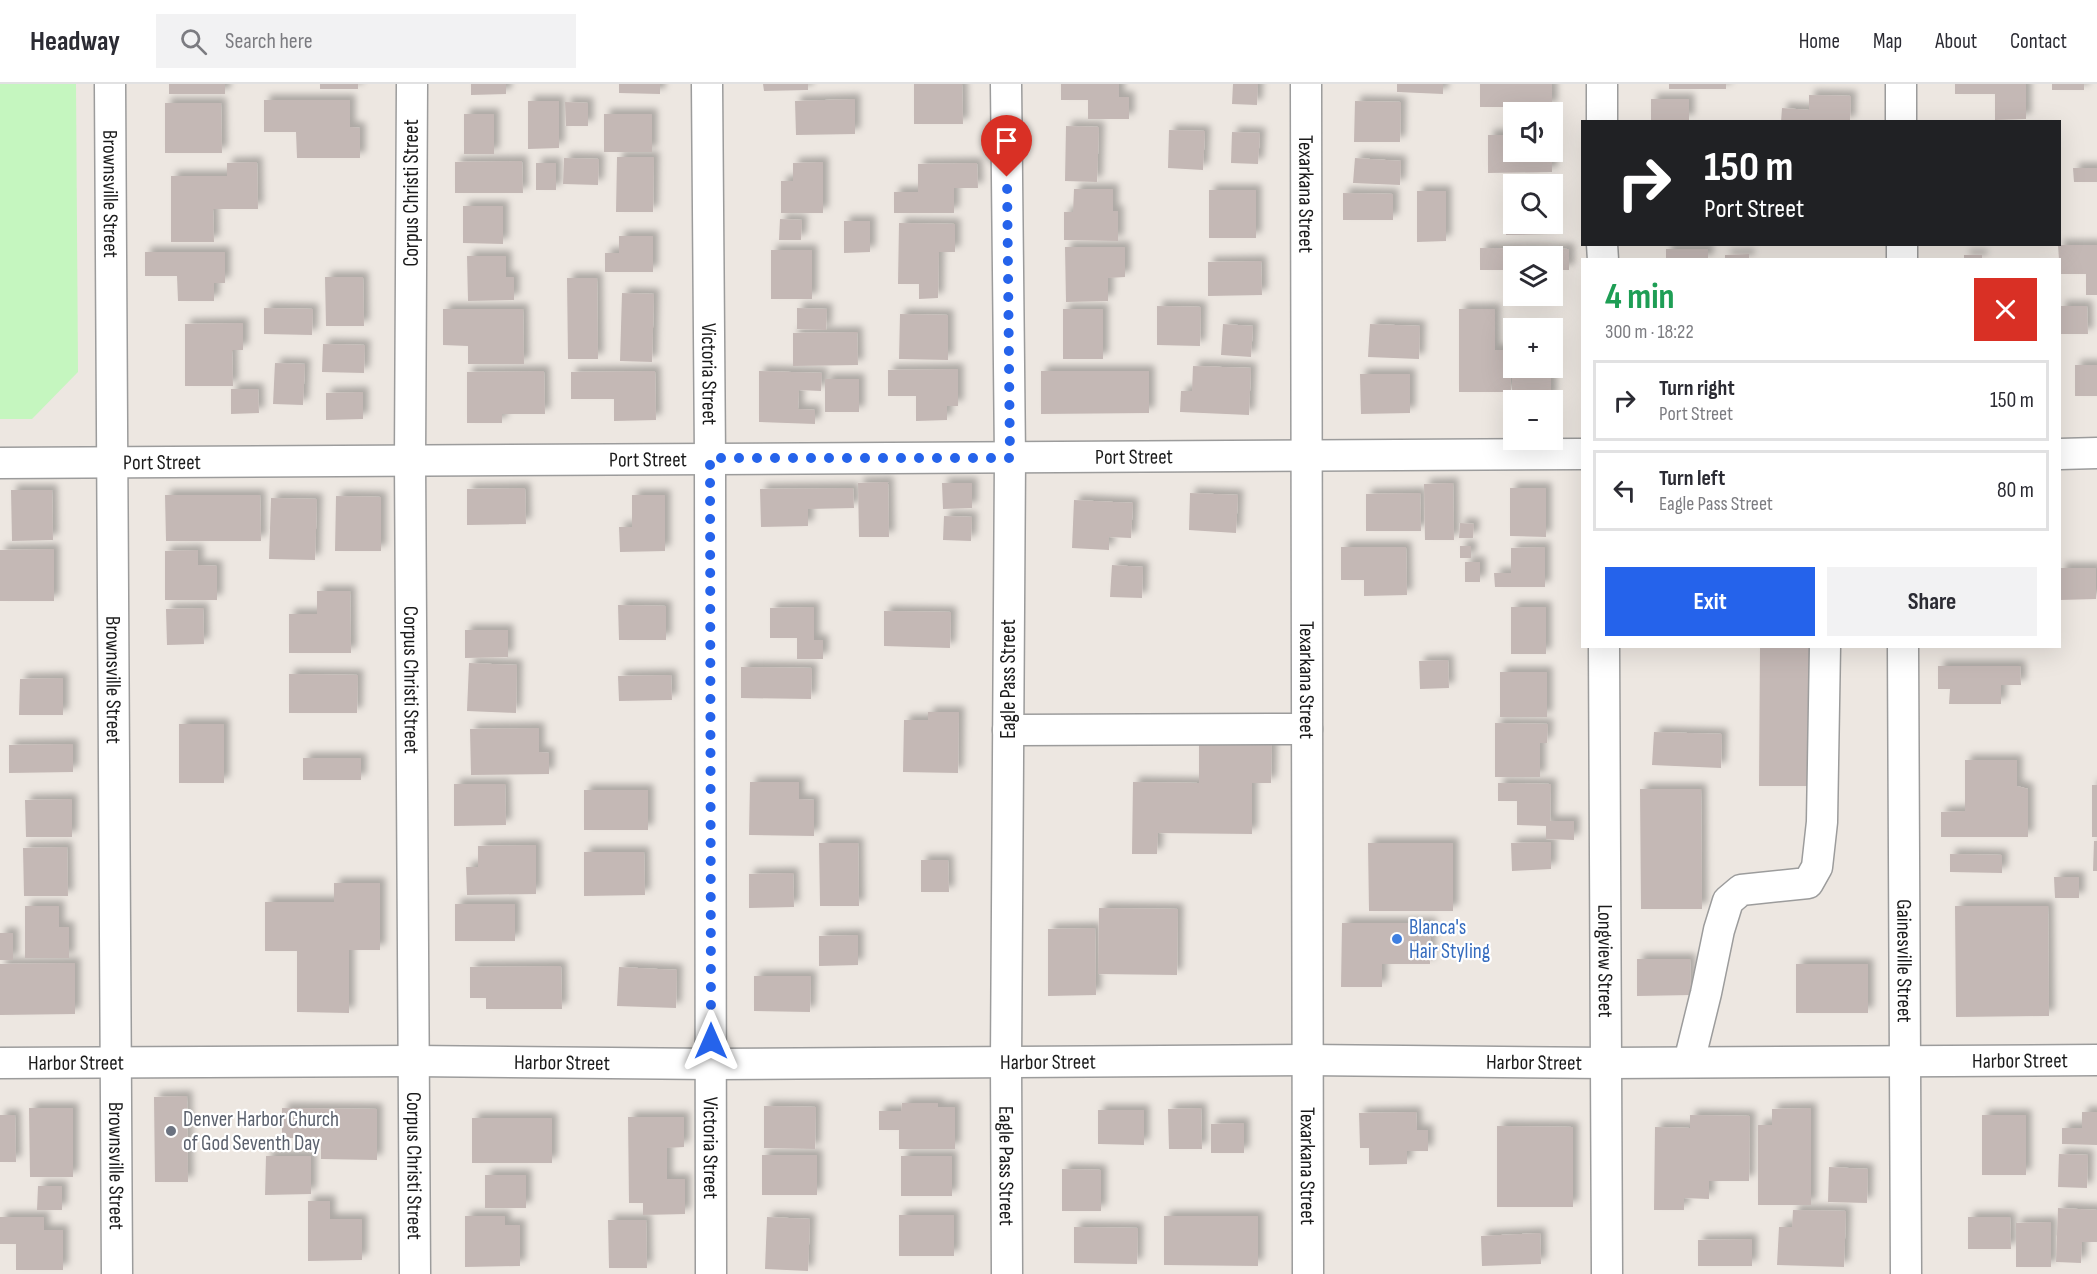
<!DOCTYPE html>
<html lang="en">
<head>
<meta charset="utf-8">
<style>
  body { margin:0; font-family:"Sofia Sans Condensed",sans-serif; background:#f2f2f3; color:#2b2b33; height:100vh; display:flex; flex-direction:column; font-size:22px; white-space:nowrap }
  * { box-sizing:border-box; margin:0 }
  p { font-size:20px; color:#7c7c81 }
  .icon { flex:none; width:33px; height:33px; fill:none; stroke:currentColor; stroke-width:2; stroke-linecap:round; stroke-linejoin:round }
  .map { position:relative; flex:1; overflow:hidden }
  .drawer { position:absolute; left:1581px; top:174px; width:480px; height:390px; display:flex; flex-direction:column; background:#fff; border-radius:0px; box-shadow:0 6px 24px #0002 }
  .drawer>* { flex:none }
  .guide { position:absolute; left:1581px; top:36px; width:480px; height:126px; border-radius:0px; box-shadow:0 6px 24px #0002; background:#202124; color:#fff; overflow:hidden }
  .controls { position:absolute; left:1503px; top:18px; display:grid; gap:12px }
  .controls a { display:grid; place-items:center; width:60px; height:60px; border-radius:0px; background:#fff; box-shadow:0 6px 24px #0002; font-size:30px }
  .pin { position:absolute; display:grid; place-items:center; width:51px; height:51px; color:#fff; margin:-62px -26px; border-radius:50% 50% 50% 0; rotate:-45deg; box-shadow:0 0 6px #0007 }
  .pin .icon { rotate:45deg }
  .me { position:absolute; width:66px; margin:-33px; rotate:0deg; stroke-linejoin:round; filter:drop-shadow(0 0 4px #0008) }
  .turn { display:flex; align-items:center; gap:21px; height:126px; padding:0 24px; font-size:27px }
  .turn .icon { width:78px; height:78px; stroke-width:2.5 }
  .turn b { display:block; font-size:42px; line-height:51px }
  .round { display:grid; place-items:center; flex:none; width:63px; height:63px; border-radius:0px; background:#f2f2f3 }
  .overview { display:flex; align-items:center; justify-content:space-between; height:102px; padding:0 24px }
  h1 { font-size:36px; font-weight:700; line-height:45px; color:#1e9e55 }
  .button { display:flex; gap:12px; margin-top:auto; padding:12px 24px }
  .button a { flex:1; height:69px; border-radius:0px; background:#2563eb; color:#fff; font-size:24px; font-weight:700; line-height:69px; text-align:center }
  .button a+a { background:#f2f2f3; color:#2b2b33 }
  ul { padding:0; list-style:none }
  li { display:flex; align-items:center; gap:18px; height:81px; margin:0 12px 9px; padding:0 12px; border:3px solid #e1e1e2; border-radius:0px }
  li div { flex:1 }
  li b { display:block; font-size:22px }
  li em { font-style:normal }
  header { display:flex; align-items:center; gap:36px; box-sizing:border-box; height:84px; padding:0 30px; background:#fff; border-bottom:2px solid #e1e1e2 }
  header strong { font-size:28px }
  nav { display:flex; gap:33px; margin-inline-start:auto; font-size:21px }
  .search { width:420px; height:54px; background:#f2f2f3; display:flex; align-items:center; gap:15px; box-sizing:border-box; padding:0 21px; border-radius:0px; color:#7c7c81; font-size:22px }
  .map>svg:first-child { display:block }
  .park { fill:#c5f6bf }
  .building { fill:#c4b8b5; filter:url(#shadow) }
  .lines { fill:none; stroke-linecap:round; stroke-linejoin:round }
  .minor-casing { stroke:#9c9c9c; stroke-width:33 }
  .minor { stroke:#fff; stroke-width:30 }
  .route { stroke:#2563eb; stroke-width:10; stroke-dasharray:0 18 }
  .shop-dot { fill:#3f7fe0; stroke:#fff; stroke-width:2 }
  .worship-dot { fill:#6b7280; stroke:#fff; stroke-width:2 }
  .labels { text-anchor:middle; stroke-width:4.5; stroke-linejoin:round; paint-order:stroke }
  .street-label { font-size:21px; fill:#1b1b1b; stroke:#fff }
  .shop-label { font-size:21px; fill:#366cbe; stroke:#fff; text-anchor:start }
  .worship-label { font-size:21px; fill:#5b616d; stroke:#fff; text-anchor:start }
</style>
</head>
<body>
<header>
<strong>Headway</strong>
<div class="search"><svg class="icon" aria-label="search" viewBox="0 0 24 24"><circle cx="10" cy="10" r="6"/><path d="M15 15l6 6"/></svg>Search here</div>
<nav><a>Home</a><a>Map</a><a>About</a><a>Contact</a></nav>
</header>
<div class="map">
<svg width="2097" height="1190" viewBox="0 0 2097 1190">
  <defs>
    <filter id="shadow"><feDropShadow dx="5.5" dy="-5.5" stdDeviation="3" flood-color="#0004"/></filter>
  </defs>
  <rect width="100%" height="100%" fill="#ede7e1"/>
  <!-- park -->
  <path class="park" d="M0,0h76l2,288 -46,47h-32z"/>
  <!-- building -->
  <path class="building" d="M169,0h56v10h-56z
    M320,0h38v5h-38z
    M471,0h35v10l-35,1z
    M619,0h41v10l-41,-1z
    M763,0h45v6l-44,1z
    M914,0h48l1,40h-49z
    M1061,0h58v13h10v22h-41v-19h-27z
    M1233,0h25l-1,21 -25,-1z
    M1397,0h46v10l-46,-2z
    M1480,0h72v23h-72z
    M1669,0h57v5h-57z
    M1955,0h71v35l-31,1v-26h-40z
    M2052,0h32v6h-32z
    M1809,11l42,1 -1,26h-69l1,-14 27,2z
    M855,15v35l-59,1 -1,-34z
    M1651,15h38v21h-38z
    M264,16h86v27l10,1v30h-63l-1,-26h-32z
    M528,17h31v47l-31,1z
    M1355,17l46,1 -1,40h-46z
    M565,18l23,1v23h-22z
    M165,19h56l1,50h-57z
    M464,30h30v40h-30z
    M604,30h48v38h-48z
    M1066,42l33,1 -2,55 -32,-1z
    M1169,46l36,1 -2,39 -35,-2z
    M1232,48l28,1 -2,31 -27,-1z
    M1488,51h26v17h38v20l-64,1z
    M617,73h37l-1,55h-37z
    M564,74l35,1 -1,26 -35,-1z
    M1355,74l46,3 -1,24 -47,-2z
    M522,77l1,32h-68v-31z
    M257,78l1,47h-45l1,33h-43v-66h56v-13z
    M823,78v51h-42v-32h12v-18z
    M536,79h20v27h-20z
    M977,79l1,25h-24v25h-60v-21h24v-28z
    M2073,84h24v14h-23z
    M1074,105h39v22h5v30l-54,-1v-28h9z
    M1505,105h9v35h36v10l-44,1z
    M1209,106h47v48h-47z
    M1417,107h29v50l-29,1z
    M1343,109l50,1v26h-50z
    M463,122h40v38l-40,-1z
    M780,135l22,1 -1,20h-22z
    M844,137h26v31l-26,1z
    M899,139l56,1v28h-16l-1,46 -19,1v-15h-21z
    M619,152h34v36h-48v-19h14z
    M2058,161h39v50h-11v-21h-26z
    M1065,163h60v30l-17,1v23l-42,1z
    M1480,164l89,1v21h-17v-14h-38v40h36v5h-42v-31h-28z
    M1666,165h42v11h-42z
    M771,166h41v49h-41z
    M145,168h80v31h-11v18h-36l-1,-25h-32z
    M1749,170v6h-24v-5z
    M1964,171h18v5h-18z
    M467,172h39v21h8v23l-46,1z
    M1261,177l1,34 -54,1v-34z
    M325,193h38l1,49h-38z
    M567,194h30l1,81h-30z
    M622,209l32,1 -2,68 -32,-1z
    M1157,222l44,1 -1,39 -43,-1z
    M2060,222h27l1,28h-28z
    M264,224l49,1 -1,26 -48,-1z
    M797,224l30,1 -1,21 -29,-1z
    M443,225h80l1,55h-56v-18l-25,-1z
    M1063,225h40v50h-40z
    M1459,225h36v41h15l1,42h-52z
    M900,230l48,1v45l-49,-1z
    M243,239v27h-11l1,36h-48v-62z
    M1223,240l30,2 -2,31 -30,-2z
    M1370,240l50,2 -1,33 -51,-2z
    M857,248l1,33 -65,1v-33z
    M323,260l42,1 -1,28 -42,-1z
    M275,279l30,1 -2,41 -30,-1z
    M2075,281h22v31h-22z
    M1193,282l58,2 -2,47 -69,-3 1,-21h11z
    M1512,284h39v32h-39z
    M958,285v37h-11v14l-31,1v-25h-28v-26z
    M544,287l1,43h-43v9h-35v-51z
    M655,287l1,49 -42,1v-22h-43v-27z
    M759,287l63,2 -1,18 -22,-1 -1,19 17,1v14l-56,-2z
    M1041,287h108v42l-108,1z
    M1360,290h50v39l-49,1z
    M825,295h34v33h-34z
    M231,305h27l1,24 -28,1z
    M363,308v27l-37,1v-27z
    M888,398l1,55h-30l-1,-54z
    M942,399h30v25l-29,1z
    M1453,399l1,57h-29l-1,-56z
    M525,404l1,36 -59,1v-36z
    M853,404l1,20 -46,1v17l-47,1 -1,-38z
    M1510,404h36v49l-36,-1z
    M11,406h41l1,50 -41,1z
    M1190,409l48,2 -2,38 -47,-3z
    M1420,409l1,38h-55v-37z
    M165,411h95l1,46h-95z
    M632,411h33v56l-45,1 -1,-25h13z
    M336,412l45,1v54h-46z
    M271,414l46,1 -2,61 -46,-1z
    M1074,416l59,3 -2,35 -22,-1v13l-37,-2z
    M944,432l28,1 -1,24 -28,-1z
    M1460,439l14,1 -1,14h-14z
    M1460,462h11v12h-11z
    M1341,463h65l1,48 -43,1v-16h-23z
    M1545,463v40h-50l-1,-14h17v-25z
    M54,465v52h-54v-51z
    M198,466v15l19,1v34h-52v-49z
    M1465,478h15v20h-15z
    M1112,481l31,2 -1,31 -32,-1z
    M2060,484h36v31l-36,1z
    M317,507h33l1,62h-62v-39h28z
    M618,521l48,1v34h-47z
    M814,523v33h9v19h-26v-21h-27v-30z
    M1511,523h35v47h-35z
    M203,524l1,36 -37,1 -1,-36z
    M884,527l67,1 -1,36 -66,-2z
    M465,546h43v27l-43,1z
    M1760,562h50l-1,140h-50z
    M1448,576l1,28 -29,1 -1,-28z
    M469,579l48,2 -1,48 -49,-2z
    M1938,582h82l1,19h-20v19h-52l1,-15h-12z
    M741,583l71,1 -1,31 -70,-1z
    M1500,588h47v45h-47z
    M289,590l69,1 -1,38h-68z
    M671,591l1,25 -53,1 -1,-25z
    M63,594v37h-44l1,-36z
    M928,628h31l-1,61 -55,-1 1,-52h24z
    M1495,639l53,1 -1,19h-7v34h-45z
    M179,640h45v59h-45z
    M539,644v24l10,1v21l-78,1 -1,-46z
    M1654,648l68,2 -1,34 -69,-3z
    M1199,655h73l-1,44h-19v51l-94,-1 -1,21h-25l1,-72 66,1z
    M73,660v28l-64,1v-28z
    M303,674h58v22h-58z
    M1965,676h52v26l11,3v48h-87v-25l24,-1z
    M750,698h49v17l15,1v36l-65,-1z
    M1498,699l53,1 -1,37h24v19l-28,-1v-13l-29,-1v-24h-19z
    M454,700h51l1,41 -52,1z
    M2092,701h5v52h-5z
    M1640,705h61l1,120h-61z
    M584,706h64v40h-64z
    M72,715v38h-46l-1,-37z
    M2094,757h3v30h-4z
    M1551,758v27l-39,2 -1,-28z
    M819,759h39l1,63h-39z
    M1368,759h85v68h-84z
    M536,761v49l-69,1 -1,-28h12v-21z
    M67,763l1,49h-44l-1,-48z
    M584,768h60l1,43 -61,1z
    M1950,770l52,1v18l-52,-1z
    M921,776h27l1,32h-28z
    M793,789l1,34 -45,1v-34z
    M2054,793h25v21h-24z
    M334,799h46v67h-31v63l-52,-1v-61h-32v-49h69z
    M455,820h60v37h-60z
    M25,822h34v21h10v31h-44z
    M1955,822h93l1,110 -93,1z
    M1099,824l79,1 -1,66 -79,-1z
    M1342,839h89l-1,41h-48v23h-41z
    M1095,844l1,67 -48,1v-67z
    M0,849h13v27h-13z
    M858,851v30l-39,1v-30z
    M1637,875h53l1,36 -54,1z
    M75,879v51l-75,1v-51z
    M1796,880h72v49h-72z
    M561,882l1,43h-76v-11h-16v-31z
    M619,883l58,3 -1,38 -59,-2z
    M754,892h57l-1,36 -56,-1z
    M187,1012l1,86h-33l-1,-85z
    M902,1019h36v4h17v42h-56v-19h-20v-19h22z
    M764,1022l52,1 -1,42 -51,-1z
    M29,1024h44v69h-43z
    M282,1024l95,1v51l-56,-1v-21h-39z
    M1201,1024l1,41h-33l-1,-40z
    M1811,1024v97h-53v-80h14v-16z
    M1098,1026h46v35l-46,-1z
    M1416,1028l1,18h11v21h-21v13l-38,1v-17h-9l-1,-35z
    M2082,1028h15v33l-35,-1v-16h20z
    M0,1031h15l1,47h-16z
    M1690,1031l60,1 -1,65h-40v18l-25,-1v12h-30l1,-83 35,1z
    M1982,1031h44v60h-44z
    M628,1033h56v30l-17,1v31h18v35l-42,1v-12h-14z
    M472,1034h80v45h-80z
    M1244,1039v30h-33v-29z
    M1497,1042l76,1v80h-76z
    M2059,1070l29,1 -1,33 -29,-1z
    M762,1071h55v40h-55z
    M266,1072h45v38l-46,1z
    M901,1072h51v40h-51z
    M1829,1083l39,2 -1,34 -39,-1z
    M1062,1085l39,1v41h-39z
    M485,1091h41v33h-41z
    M38,1102h24v24h-25z
    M308,1117h22v18h32v41l-54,1z
    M2058,1124l39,2v32h-15l-1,21 -25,-1z
    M1793,1126l53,1 -2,56 -67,-2 2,-38h13z
    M899,1131h55v41h-55z
    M465,1132h40v9h15v41l-55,1z
    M1164,1132h94v50l-94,-1z
    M0,1133h44v13h19v40h-47v-26h-16z
    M767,1133l43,2 -2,52 -43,-2z
    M1968,1133h42l1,32h-43z
    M608,1136h38l1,48h-38z
    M2051,1138v45h-35v-44z
    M1074,1143l64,1 -1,36 -63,-1z
    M1540,1149l1,31 -59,2 -1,-30z
    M1752,1155v27h-54v-26z"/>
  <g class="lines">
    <defs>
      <g id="minor">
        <path id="s1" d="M110,0l7,1190"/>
        <path id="s2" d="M412,0l-2,376 5,814"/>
        <path id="s3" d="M707,0l3,374 1,816"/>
        <path id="s4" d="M1006,0l4,374 -4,604 1,212"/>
        <path id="s5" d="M1306,0l2,1190"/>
        <path d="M1602,0v38"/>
        <path d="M1901,0v38"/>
        <path d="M1602,160l1,16"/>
        <path d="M1902,160v16"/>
        <path d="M2060,370l37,-1"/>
        <path id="s6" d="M0,379l1582,-9"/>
        <path id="s7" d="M1604,562l3,628"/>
        <path id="s8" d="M1903,562l3,628"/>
        <path d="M1008,646l299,-1"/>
        <path d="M1689,978l17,-69 13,-63 9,-29 13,-11 67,-7 9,-16 5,-45 3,-176"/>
        <path id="s9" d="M0,979l414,-2 297,3 597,-4 299,3 490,-3"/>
      </g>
    </defs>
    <!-- minor casing -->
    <use href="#minor" class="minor-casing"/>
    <!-- minor -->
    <use href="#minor" class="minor"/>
  </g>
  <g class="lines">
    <!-- route -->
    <path class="route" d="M711,957l-1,-583h300l-3,-281"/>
  </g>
  <!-- markers -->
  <circle class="shop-dot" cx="1397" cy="855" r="6"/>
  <circle class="worship-dot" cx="171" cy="1047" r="6"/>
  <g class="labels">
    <!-- street labels -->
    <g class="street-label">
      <text dy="7" stroke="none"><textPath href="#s1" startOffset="110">Brownsville Street</textPath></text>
      <text transform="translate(411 109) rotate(-90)" y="7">Corpus Christi Street</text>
      <text dy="7" stroke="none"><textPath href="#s5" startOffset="110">Texarkana Street</textPath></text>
      <text dy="7" stroke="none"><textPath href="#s3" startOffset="290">Victoria Street</textPath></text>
      <text dy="7" stroke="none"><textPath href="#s6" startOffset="1134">Port Street</textPath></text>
      <text dy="7" stroke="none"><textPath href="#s6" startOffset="648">Port Street</textPath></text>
      <text dy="7" stroke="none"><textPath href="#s6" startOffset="162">Port Street</textPath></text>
      <text dy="7" stroke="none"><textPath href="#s1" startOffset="596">Brownsville Street</textPath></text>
      <text dy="7" stroke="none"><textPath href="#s2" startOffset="596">Corpus Christi Street</textPath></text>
      <text transform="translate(1008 595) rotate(-90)" y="7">Eagle Pass Street</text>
      <text dy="7" stroke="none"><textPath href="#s5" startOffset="596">Texarkana Street</textPath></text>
      <text dy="7" stroke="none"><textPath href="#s7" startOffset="315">Longview Street</textPath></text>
      <text dy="7" stroke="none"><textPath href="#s8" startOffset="315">Gainesville Street</textPath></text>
      <text dy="7" stroke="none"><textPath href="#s9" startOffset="2020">Harbor Street</textPath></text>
      <text dy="7" stroke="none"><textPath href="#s9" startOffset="1048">Harbor Street</textPath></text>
      <text dy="7" stroke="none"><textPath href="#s9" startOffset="1534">Harbor Street</textPath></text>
      <text dy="7" stroke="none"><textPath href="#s9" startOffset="76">Harbor Street</textPath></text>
      <text dy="7" stroke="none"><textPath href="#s9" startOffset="562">Harbor Street</textPath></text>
      <text dy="7" stroke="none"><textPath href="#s3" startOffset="1064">Victoria Street</textPath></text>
      <text dy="7" stroke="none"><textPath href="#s1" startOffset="1082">Brownsville Street</textPath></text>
      <text dy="7" stroke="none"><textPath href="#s2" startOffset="1082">Corpus Christi Street</textPath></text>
      <text dy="7" stroke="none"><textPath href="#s4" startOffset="1082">Eagle Pass Street</textPath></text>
      <text dy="7" stroke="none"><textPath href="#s5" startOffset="1082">Texarkana Street</textPath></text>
    </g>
    <!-- shop labels -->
    <g class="shop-label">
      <text x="1409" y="850">Blanca's<tspan x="1409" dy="24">Hair Styling</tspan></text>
    </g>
    <!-- worship labels -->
    <g class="worship-label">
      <text x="183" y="1042">Denver Harbor Church<tspan x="183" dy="24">of God Seventh Day</tspan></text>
    </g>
  </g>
</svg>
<div class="controls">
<a><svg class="icon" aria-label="sound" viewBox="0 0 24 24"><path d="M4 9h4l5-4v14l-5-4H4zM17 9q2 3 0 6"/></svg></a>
<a><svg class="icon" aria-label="search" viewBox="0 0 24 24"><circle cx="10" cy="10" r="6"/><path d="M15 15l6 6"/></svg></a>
<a><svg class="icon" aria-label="layers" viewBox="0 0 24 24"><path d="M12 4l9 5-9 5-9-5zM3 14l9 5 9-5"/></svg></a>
<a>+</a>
<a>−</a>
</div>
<div class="pin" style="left:1007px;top:93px;background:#d93025"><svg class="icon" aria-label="arrive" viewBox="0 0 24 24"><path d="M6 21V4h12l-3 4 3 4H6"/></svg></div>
<svg class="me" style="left:711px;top:957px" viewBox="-20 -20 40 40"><path d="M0-17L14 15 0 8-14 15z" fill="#2563eb" stroke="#fff" stroke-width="4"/></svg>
<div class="guide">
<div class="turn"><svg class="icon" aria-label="right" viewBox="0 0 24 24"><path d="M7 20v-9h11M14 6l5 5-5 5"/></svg><div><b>150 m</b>Port Street</div></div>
</div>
<section class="drawer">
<div class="overview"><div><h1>4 min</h1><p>300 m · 18:22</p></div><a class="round" style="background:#d93025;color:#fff"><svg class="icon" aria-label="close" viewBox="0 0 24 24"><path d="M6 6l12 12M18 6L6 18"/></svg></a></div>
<ul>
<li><svg class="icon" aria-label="right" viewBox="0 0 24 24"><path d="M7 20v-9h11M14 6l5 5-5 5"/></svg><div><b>Turn right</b><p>Port Street</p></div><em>150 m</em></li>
<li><svg class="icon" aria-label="left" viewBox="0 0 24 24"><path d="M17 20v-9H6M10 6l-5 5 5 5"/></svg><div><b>Turn left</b><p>Eagle Pass Street</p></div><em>80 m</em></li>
</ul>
<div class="button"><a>Exit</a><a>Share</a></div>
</section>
</div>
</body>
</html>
